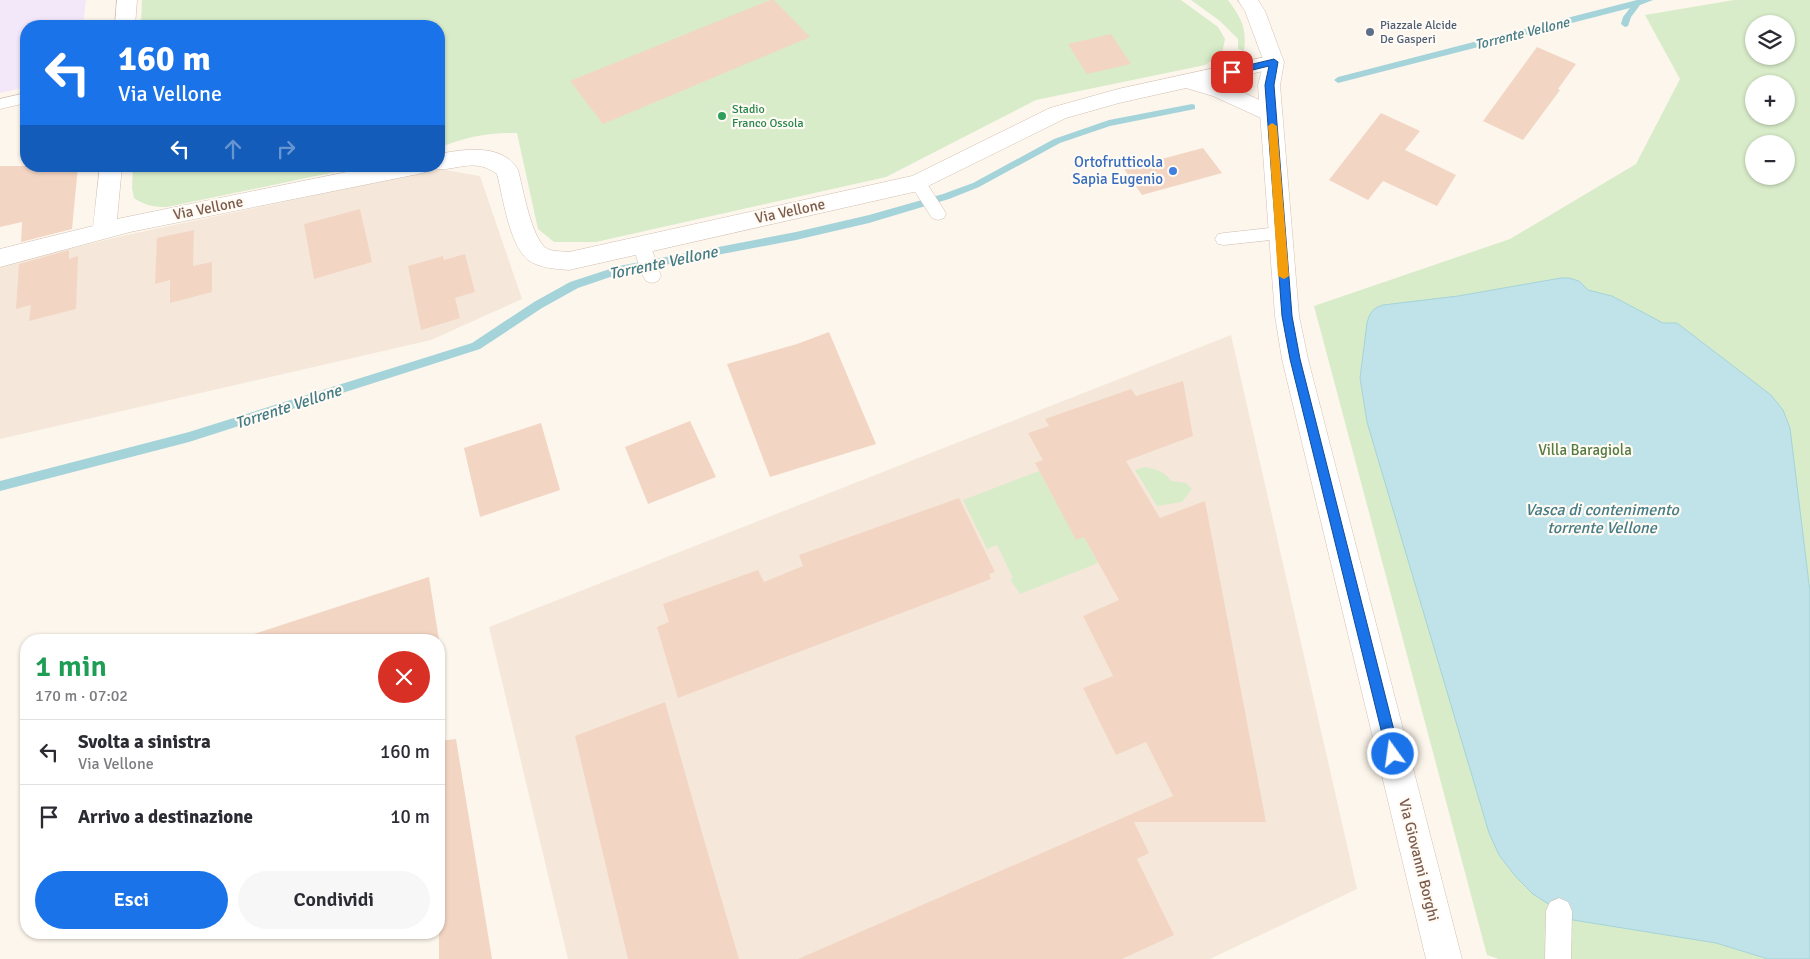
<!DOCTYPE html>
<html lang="it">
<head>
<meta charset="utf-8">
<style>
  body { margin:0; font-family:Signika,sans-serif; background:#f7f7f7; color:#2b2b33; height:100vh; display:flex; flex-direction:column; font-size:19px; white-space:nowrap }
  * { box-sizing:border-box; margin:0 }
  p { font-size:16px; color:#7c7c81 }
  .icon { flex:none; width:28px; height:28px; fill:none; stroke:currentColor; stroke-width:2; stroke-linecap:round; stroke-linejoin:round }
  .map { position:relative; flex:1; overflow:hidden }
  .drawer { position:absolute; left:20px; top:634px; width:425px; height:305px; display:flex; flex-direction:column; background:#fff; border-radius:20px; box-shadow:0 1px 4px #0004 }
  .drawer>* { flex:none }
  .top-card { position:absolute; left:20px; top:20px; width:425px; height:152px; border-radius:20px; box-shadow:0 1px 4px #0004; background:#1a73e8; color:#fff; overflow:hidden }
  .fabs { position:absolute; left:1745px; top:15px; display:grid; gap:10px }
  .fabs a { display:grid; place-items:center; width:50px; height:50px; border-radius:50%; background:#fff; box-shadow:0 1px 4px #0004; font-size:25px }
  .pin { position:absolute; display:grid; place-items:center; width:42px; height:42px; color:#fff; margin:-21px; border-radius:10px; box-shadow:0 2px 8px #0006 }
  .me { position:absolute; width:55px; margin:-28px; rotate:346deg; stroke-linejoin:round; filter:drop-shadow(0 0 4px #0008) }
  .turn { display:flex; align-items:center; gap:18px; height:105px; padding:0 15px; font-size:22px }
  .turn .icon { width:65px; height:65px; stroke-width:2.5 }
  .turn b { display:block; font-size:35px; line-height:42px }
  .lanes { display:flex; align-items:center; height:48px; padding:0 15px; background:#0003; justify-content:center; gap:25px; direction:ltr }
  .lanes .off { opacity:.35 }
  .round { display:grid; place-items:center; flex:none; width:52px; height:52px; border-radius:26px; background:#f7f7f7 }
  .head { display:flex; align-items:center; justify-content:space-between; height:85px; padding:0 15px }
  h1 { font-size:30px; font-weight:600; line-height:38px; color:#1e9e55 }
  .primary-button { display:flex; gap:10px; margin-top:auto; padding:10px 15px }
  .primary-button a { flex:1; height:58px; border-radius:30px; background:#1a73e8; color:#fff; font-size:20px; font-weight:600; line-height:58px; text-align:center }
  .primary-button a+a { background:#f7f7f7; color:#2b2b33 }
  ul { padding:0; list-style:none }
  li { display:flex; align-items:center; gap:15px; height:65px; padding:0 15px; border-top:1px solid #e1e1e2 }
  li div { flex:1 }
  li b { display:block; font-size:19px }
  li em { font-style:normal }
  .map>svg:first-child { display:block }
  .residential { fill:#f5e8da }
  .education { fill:#f3e8fa }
  .green { fill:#d8ecc9; fill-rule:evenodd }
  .water { fill:#bfe3e8; stroke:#a5d3da }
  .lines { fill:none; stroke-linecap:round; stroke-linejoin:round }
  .stream { fill:#a5d3da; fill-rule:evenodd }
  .building { fill:#f3d5c3 }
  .service-casing { stroke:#d1beb0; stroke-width:1 }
  .minor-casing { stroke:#d1beb0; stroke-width:1 }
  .secondary-casing { stroke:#d6c0b0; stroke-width:1 }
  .service { fill:#fff; fill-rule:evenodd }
  .minor { fill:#fff; fill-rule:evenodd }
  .secondary { fill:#fff; fill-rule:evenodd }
  .route { fill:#1a73e8; stroke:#114b97 }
  .slow { fill:#f59e0b }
  .service-dot { fill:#5c6f8a; stroke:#fffaf3; stroke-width:2 }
  .leisure-dot { fill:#2e9e5b; stroke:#fffaf3; stroke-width:2 }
  .shop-dot { fill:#3f7fe0; stroke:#fffaf3; stroke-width:2 }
  .labels { text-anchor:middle; stroke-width:4.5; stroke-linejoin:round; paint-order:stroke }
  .far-service-label { font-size:12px; fill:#4e5e75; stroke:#fffaf3; text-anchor:start }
  .far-leisure-label { font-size:12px; fill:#27864d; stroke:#fffaf3; text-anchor:start }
  .far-water-label { font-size:14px; font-style:italic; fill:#437c86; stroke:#fffaf3 }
  .shop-label { font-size:15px; fill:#366cbe; stroke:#fffaf3; text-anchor:end }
  .street-label { font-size:15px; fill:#7a5c4d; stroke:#fffaf3 }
  .park-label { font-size:15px; fill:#537a41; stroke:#fffaf3 }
  .water-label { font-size:16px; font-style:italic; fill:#437c86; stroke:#fffaf3 }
</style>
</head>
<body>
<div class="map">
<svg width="1810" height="959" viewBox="0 0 1810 959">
  <rect width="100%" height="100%" fill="#fdf6ec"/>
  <!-- residential -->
  <path class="residential" d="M440,169l40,7 42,123 -91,41 -431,99v-173l122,-30z
    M1231,335l126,554 -147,70h-642l-79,-332z"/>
  <!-- education -->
  <path class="education" d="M0,0h86l-3,26h-57v61l-26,6z"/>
  <!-- green -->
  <path class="green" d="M142,0h1039l37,27 7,12 -3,14 -17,12 -169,35 -150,77 -290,65h-42l-16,-13 -21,-96c-27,-1 -54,4 -78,15v-122h-298z
    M1191,0h37c13,18 19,27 16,51l-6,-2v-10l-18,-18z
    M1734,0h76v959h-311l-12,-4 -173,-649 196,-67 126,-75 44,-85 -35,-64zM1754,24h32v32h-32zM1754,84h32v32h-32zM1754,144h32v32h-32z
    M133,166h231l-197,41c-13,0 -21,-1 -33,-9l-2,-10z
    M1145,467c11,2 19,4 26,14l15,2 6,6 -10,13 -25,4 -22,-36z
    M1039,471l37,68 8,-2 14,26 -78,31 -10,-15 3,-1 -16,-33 -10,4 -24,-49z"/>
  <!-- water -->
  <path class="water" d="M1561,278h8l10,3 9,9 24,6 51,27h14l94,72 12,15 7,18 20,164v367h-42l-52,-16 -143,-23 -40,-26 -17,-17 -17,-22 -10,-22 -122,-411 -7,-44 7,-55c3,-11 6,-15 16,-18l75,-9z"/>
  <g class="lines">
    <!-- stream -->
    <path class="stream" d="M1637,0h16l-13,5 -9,12 -3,9 -3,1 -4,-3 2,-7 7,-9 -292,75 -4,-3 4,-3z
      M1192,104l3,1v4l-85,17 -50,17 -81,44 -30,12 -80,24 -73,17 -174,33 -44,15 -36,20 -62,41 -291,93 -189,49v-10l189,-49 283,-89 62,-41 36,-20 49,-16 177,-34 73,-17 74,-21 30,-11 81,-44 55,-19z"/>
  </g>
  <!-- building -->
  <path class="building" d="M770,0h4l36,37 -207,87 -33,-43z
    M1111,34l20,30 -44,10 -19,-30z
    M1537,47l39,17 -18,25 2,1 -37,50 -40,-19z
    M1381,113l39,18 -15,19 51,25 -19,31 -54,-25 -15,19 -39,-20z
    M1203,148l19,25 -80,22 -18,-26z
    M0,166h78l-6,63 -51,13 1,-20 -22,5z
    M360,209l12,53 -58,17 -10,-55z
    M194,230l-1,36 19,-4v30l-42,11v-23l-15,4 2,-46z
    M69,250v9l9,-3 -2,53 -47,12 2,-16 -15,4 3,-45z
    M465,254l10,38 -20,6 5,20 -39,12 -13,-64 35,-10 1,4z
    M829,332l47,112 -106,33 -43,-113 70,-20z
    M1183,381l10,55 -67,25 34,57 45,-17 61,321h-132l15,31 -12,6 37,76 -52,24h-324l375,-163 -27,-54 -30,13 -33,-67 30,-12 -30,-60 36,-16 -35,-63 -8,3 -41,-77 8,-3 -15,-27 21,-7 -4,-7 86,-30 5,7z
    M690,421l26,56 -68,27 -23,-57z
    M541,423l19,67 -80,27 -16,-69z
    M959,498l36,74 -6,2 2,5 -313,119 -21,-71 12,-5 -6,-18 95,-34 6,12 39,-16 -4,-11z
    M429,577l10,63h-184l-1,-6z
    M665,702l38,134 36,123h-111l-53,-223z
    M456,739l36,220h-53v-218z"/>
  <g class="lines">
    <defs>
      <path id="service" d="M26,93v10l-26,6v-10z
        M918,177l6,2 20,31 2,4 -2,4 -6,2 -6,-2 -20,-31 -2,-4 2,-4z
        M1280,227l6,2 3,4 -3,4 -6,2 -56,6 -6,-1 -3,-5 3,-5 6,-1z
        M641,238l6,1 3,5 11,32 -3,5 -6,2 -6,-2 -3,-5 -11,-32 3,-5z
        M1559,898l9,4 4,9 -1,48h-26l1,-48 4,-9z"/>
      <path id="minor" d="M117,0h20l-2,26h-20z
        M1274,55l7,2 3,5 -3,5 -66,15 14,4 50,23 3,5 -3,5 -8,2 -8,-2 -50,-23 -27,-8 -67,15 -53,15 -148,73 -349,79c-13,-1 -30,-2 -41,-10 -19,-16 -25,-63 -31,-86 -26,-20 -49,3 -67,-8h9v-12c25,-5 64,-11 79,16 5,18 13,67 28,78 6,4 16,3 23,4l343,-76 138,-68 68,-19z
        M100,166h22l-5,53 259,-53h53l-3,6 -8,2 -288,58 -130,35v-18l93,-23z"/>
      <path id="secondary" d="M1238,0h20l7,11 19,51 -4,23 19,231 9,43 154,600h-36l-144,-600 -7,-43 -17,-231 6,-23 -19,-51z"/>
    </defs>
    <!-- service casing -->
    <use href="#service" class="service-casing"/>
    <!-- minor casing -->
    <use href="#minor" class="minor-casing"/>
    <!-- secondary casing -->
    <use href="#secondary" class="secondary-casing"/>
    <!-- service -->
    <use href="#service" class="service"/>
    <!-- minor -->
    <use href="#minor" class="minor"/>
    <!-- secondary -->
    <use href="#secondary" class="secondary"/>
  </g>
  <!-- route -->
  <path class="route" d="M1274,59l4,3 -4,23 18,231 8,43 100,395 -2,5 -5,2 -4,-2 -2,-5 -97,-395 -8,-43 -17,-231 4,-19 -37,9 -5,-3 5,-3z"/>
  <!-- slow -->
  <path class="slow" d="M1272,123l5,3 12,150 -5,3 -6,-3 -10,-150z"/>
  <!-- markers -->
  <circle class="service-dot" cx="1370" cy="32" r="5"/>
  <circle class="leisure-dot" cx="722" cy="116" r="5"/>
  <circle class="shop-dot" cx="1173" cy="171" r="5"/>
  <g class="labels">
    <!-- far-service labels -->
    <g class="far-service-label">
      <text x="1380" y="29">Piazzale Alcide<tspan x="1380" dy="14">De Gasperi</tspan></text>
    </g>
    <!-- far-leisure labels -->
    <g class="far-leisure-label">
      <text x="732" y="113">Stadio<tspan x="732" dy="14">Franco Ossola</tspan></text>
    </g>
    <!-- far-water labels -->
    <g class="far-water-label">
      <text transform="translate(1522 33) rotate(-14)" y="5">Torrente Vellone</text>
    </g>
    <!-- shop labels -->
    <g class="shop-label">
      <text x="1163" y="167">Ortofrutticola<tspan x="1163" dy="17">Sapia Eugenio</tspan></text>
    </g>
    <!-- street labels -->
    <g class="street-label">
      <text transform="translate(208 208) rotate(-11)" y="5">Via Vellone</text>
      <text transform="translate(790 211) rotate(-12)" y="5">Via Vellone</text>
      <text transform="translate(1419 860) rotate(76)" y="5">Via Giovanni Borghi</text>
    </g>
    <!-- park labels -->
    <g class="park-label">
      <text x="1585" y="455">Villa Baragiola</text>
    </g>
    <!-- water labels -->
    <g class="water-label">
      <text transform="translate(663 262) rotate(-12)" y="6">Torrente Vellone</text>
      <text transform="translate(288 406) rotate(-18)" y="6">Torrente Vellone</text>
      <text x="1602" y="515">Vasca di contenimento<tspan x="1602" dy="18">torrente Vellone</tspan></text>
    </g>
  </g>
</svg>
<div class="fabs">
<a><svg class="icon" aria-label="layers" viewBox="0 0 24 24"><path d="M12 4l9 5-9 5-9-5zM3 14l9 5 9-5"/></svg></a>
<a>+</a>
<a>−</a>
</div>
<div class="pin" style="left:1232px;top:72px;background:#d93025"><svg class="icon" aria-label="arrive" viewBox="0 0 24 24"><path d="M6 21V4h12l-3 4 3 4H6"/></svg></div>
<svg class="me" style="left:1393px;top:754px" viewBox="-20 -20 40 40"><circle r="17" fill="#1a73e8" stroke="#fff" stroke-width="3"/><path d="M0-11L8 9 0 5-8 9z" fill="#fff"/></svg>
<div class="top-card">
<div class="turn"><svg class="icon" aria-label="left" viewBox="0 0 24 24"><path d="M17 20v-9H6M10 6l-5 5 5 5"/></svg><div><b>160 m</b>Via Vellone</div></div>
<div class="lanes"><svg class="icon" aria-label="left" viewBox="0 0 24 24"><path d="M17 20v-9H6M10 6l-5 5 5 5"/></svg><svg class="icon off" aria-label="ahead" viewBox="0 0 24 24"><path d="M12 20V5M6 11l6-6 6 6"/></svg><svg class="icon off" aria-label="right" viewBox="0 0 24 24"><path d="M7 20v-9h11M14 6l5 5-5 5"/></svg></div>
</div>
<section class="drawer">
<div class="head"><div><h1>1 min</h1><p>170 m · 07:02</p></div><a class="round" style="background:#d93025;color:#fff"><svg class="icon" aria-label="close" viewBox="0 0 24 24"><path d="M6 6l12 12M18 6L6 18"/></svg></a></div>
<ul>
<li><svg class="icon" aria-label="left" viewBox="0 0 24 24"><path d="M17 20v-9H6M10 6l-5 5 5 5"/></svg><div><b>Svolta a sinistra</b><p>Via Vellone</p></div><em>160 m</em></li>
<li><svg class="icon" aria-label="arrive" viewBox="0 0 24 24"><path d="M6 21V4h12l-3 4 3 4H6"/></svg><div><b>Arrivo a destinazione</b></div><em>10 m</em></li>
</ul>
<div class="primary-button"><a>Esci</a><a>Condividi</a></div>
</section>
</div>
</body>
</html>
